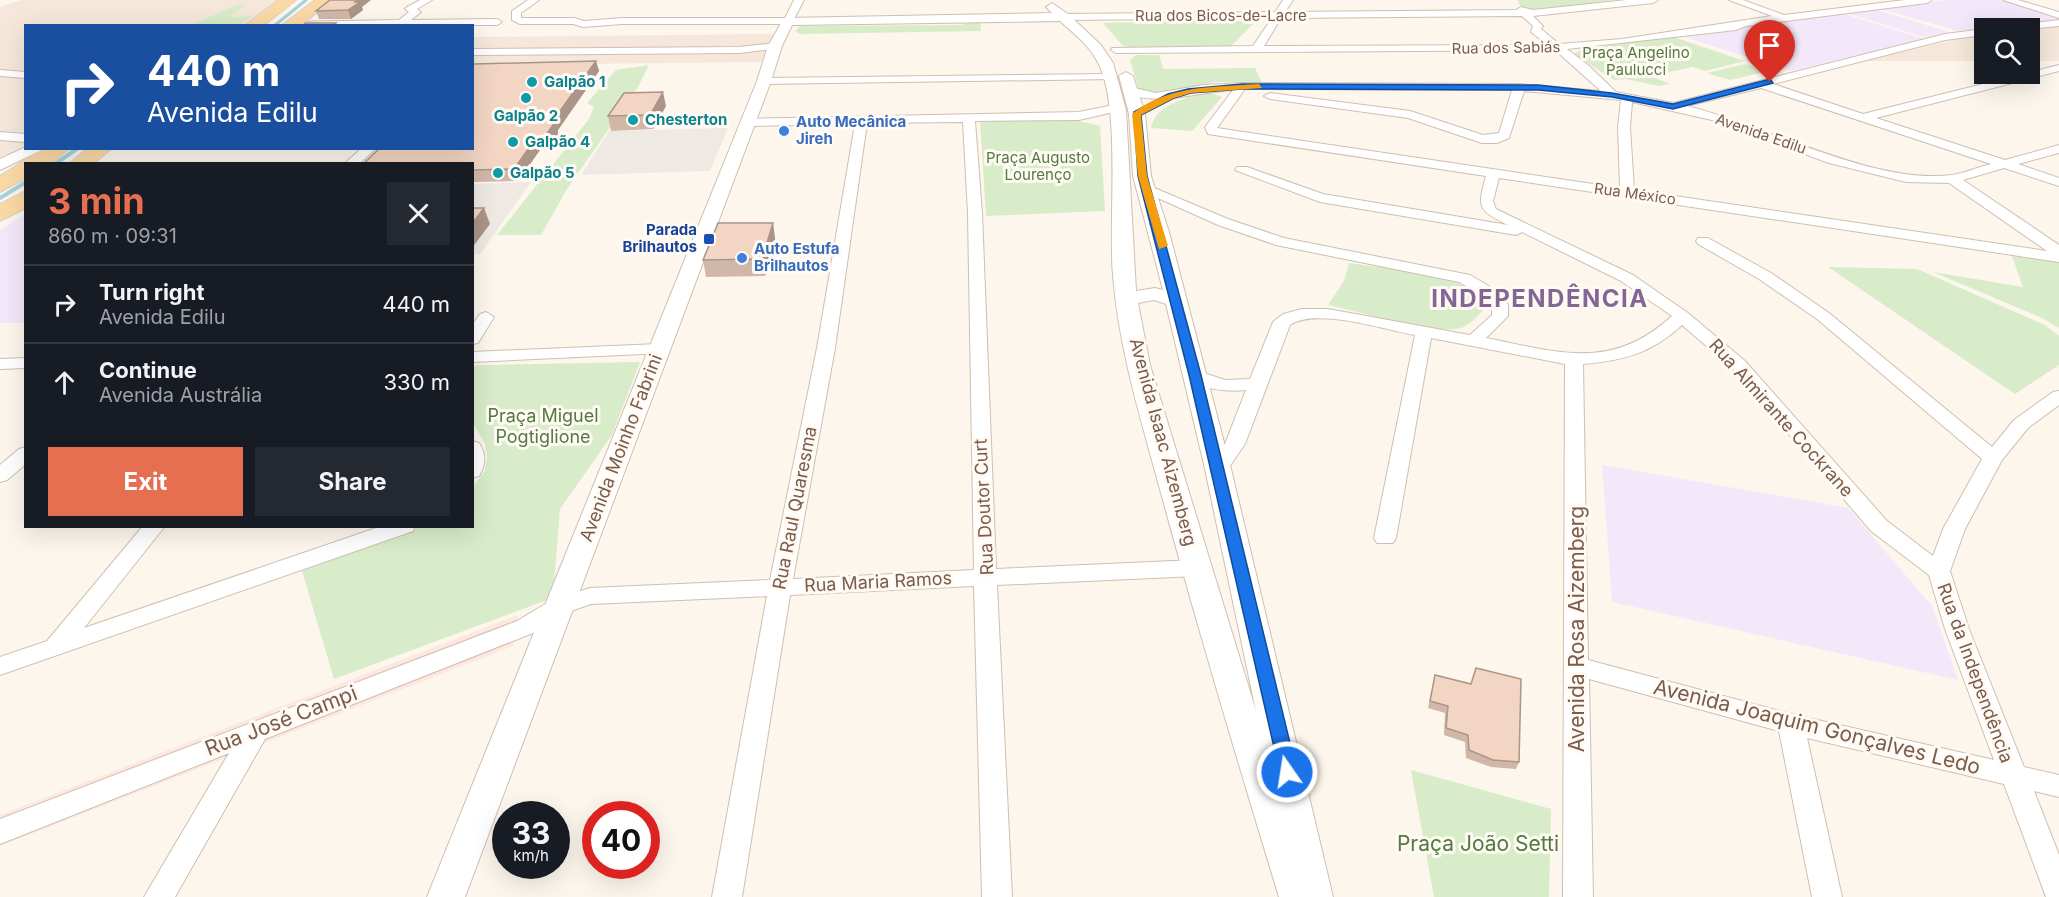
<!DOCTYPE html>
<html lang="en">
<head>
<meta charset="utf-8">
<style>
  body { margin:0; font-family:Inter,sans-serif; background:#242831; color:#f1f3f6; height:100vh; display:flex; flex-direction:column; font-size:22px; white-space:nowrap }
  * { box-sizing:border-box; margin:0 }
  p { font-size:20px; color:#9ea1a6 }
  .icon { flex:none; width:33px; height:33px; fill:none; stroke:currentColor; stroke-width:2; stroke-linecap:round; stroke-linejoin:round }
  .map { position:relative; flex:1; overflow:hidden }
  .details { position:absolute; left:24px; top:162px; width:450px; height:366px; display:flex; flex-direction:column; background:#171b24; border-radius:0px; box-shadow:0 6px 24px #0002 }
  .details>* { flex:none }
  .top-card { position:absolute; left:24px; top:24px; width:450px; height:126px; border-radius:0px; box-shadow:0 6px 24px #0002; background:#1a4fa0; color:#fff; overflow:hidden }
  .controls { position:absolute; left:1974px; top:18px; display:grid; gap:12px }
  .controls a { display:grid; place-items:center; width:66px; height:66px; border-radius:0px; background:#171b24; box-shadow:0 6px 24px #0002; font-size:30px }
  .speed { position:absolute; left:492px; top:801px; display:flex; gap:12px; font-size:30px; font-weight:700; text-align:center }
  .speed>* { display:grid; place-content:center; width:78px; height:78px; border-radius:50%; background:#171b24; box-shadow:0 6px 24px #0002; line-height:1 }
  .speed small { font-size:15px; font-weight:400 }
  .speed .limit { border:9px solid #d22; background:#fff; color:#111 }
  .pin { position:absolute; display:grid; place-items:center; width:51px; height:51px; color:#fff; margin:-62px -26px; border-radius:50% 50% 50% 0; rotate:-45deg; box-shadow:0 0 6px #0007 }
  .pin .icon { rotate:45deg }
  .me { position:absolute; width:66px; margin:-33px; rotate:347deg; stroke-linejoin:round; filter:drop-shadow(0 0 4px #0008) }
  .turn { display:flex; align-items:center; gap:21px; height:126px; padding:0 24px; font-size:27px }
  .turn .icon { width:78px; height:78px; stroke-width:2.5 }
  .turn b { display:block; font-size:42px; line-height:51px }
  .round { display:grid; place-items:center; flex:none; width:63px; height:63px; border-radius:0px; background:#242831 }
  .headline { display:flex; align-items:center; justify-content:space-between; height:102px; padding:0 24px }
  h1 { font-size:36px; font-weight:700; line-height:45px; color:#e76f51 }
  .primary-button { display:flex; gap:12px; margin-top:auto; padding:12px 24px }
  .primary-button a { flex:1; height:69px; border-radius:0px; background:#e76f51; color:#fff; font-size:24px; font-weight:700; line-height:69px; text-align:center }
  .primary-button a+a { background:#242831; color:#f1f3f6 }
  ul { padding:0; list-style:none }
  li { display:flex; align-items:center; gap:18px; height:78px; padding:0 24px; border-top:2px solid #363941 }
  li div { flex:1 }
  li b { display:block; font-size:22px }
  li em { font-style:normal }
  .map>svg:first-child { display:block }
  .residential { fill:#f5e8da }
  .commercial { fill:#fde8e0 }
  .industrial { fill:#efe9e4 }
  .education { fill:#f3e8fa }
  .green { fill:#d8ecc9 }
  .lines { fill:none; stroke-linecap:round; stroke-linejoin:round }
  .stream-far1 { stroke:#a5d3da; stroke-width:3 }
  .stream { stroke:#a5d3da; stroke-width:4 }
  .minor-casing { stroke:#d1beb0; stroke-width:2 }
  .tertiary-casing { stroke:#d1beb0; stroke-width:2 }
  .primary-casing { stroke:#dad1cd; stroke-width:2 }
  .minor { fill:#fff; fill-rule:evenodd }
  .tertiary { fill:#fff; fill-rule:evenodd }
  .primary { fill:#fbd9a5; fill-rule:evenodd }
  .wall { fill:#d1b7a8 }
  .shaded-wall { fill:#aa9588 }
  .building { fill:#f3d5c3; stroke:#aa9588; stroke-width:1.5 }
  .route { fill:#1a73e8; stroke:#114b97; stroke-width:1.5 }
  .slow { fill:#f59e0b }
  .culture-dot { fill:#0f9aa8; stroke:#fffaf3; stroke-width:2 }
  .shop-dot { fill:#3f7fe0; stroke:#fffaf3; stroke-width:2 }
  .transit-dot { fill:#1a4fb4; stroke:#fffaf3; stroke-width:2 }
  .labels { text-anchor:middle; stroke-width:6; stroke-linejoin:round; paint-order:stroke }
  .far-street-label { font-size:15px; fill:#7a5c4d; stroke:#fffaf3 }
  .far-park-label { font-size:15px; fill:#537a41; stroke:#fffaf3 }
  .far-culture-label { font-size:15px; font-weight:bold; fill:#0d838f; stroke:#fffaf3; text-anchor:start }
  .far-shop-label { font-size:15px; font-weight:bold; fill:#366cbe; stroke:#fffaf3; text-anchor:start }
  .far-transit-label { font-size:15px; font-weight:bold; fill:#164399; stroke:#fffaf3; text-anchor:end }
  .park-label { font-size:18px; fill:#537a41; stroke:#fffaf3 }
  .street-label { font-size:18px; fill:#7a5c4d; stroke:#fffaf3 }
  .near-street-label { font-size:21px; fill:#7a5c4d; stroke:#fffaf3 }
  .near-park-label { font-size:21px; fill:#537a41; stroke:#fffaf3 }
  .district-label { font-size:24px; font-weight:bold; letter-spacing:1.5px; fill:#846695; stroke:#fffaf3 }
</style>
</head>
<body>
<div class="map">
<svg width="2059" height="897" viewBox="0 0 2059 897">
  <rect width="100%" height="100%" fill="#fdf6ec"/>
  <!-- residential -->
  <path class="residential" d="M21,0h261l-35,25 -221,1 -1,122 -25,12v-153z
    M2059,26v35h-29v-32z
    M775,34l-11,28 -291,3 -1,-28z
    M1984,35v26h-119l93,-22z"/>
  <!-- commercial -->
  <path class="commercial" d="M518,615l-5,31 -513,200v-31z"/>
  <!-- industrial -->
  <path class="industrial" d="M728,128l-18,43 -129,4 28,-44z
    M531,182l-51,72h-7l-1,-70z"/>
  <!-- education -->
  <path class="education" d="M1948,0h52l59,17v4l-101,10 -77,-22z
    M1871,8l78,24 -25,5 -78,-24z
    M1841,13l84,26 -134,32 -113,-36z
    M25,214v109h-25v-93z
    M1602,465l246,43 84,98 26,74 -346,-78z"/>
  <!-- green -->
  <path class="green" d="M1518,0h96l-64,9h-29z
    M241,3l4,2 -16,12 24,-1 -15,9h-47z
    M1227,20l27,3 -23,23 -102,1 -7,-2 -19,-22z
    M970,22h10l1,9 -181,3 -5,-3 5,-5h5l156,-1z
    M1673,37l72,24 -40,10 -12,-4 -43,9 20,8 -11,2 -33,-7 -12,1 -40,-26 8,-5z
    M1136,55h23l4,14 92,-1 7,14h-47l-54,11 -22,-3 -9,-30z
    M1745,64l23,7 -38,9 -23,-7z
    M649,65l-11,22 -71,102 -26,46h-44l92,-116 5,-12 -7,-4 29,-33z
    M1210,93l12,4 -30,34 -41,-3c4,-24 39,-32 59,-35z
    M980,120h94l26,6 5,85 -119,5z
    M2012,256l47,6v66l-17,-10 -109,-46 90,15z
    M1349,263c43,7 109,7 140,40 -7,9 -17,21 -28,25 -25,7 -104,-17 -133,-23l16,-24z
    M1828,267l89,2 128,56 14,11v29l-44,29z
    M640,362l-28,73 -52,74 -6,74 -7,17 -213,79 -32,-108 118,-44 52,-1 1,-39 12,-16 2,-14 -2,-13 -12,-21v-55l3,-3z
    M1411,770l140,39 -2,88h-115z"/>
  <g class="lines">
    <!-- stream-far1 -->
    <path class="stream-far1" d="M274,26l32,-26"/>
    <!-- stream -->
    <path class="stream" d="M55,164l23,-16
      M0,198l26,-16"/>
    <defs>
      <path id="minor" d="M420,0h12l-15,9 4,3 -10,8 86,-1 5,3 -5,3h-213l5,-3 110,-2 10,-8 -4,-3 2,-2z
        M528,0h11l-18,13v5h53l10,3 38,-3h163l9,-18h10l-11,21 -5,3h-166l-39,3 -10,-3h-53l-8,-4v-9z
        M1283,0h10l-8,12 231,-2 5,-3 12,3 94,-10h31l-5,3 -120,13 10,10 -2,3 18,15 63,-5 150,-23 -43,-16h14l41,15 121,-15h27l-5,3 -181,23 -10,4 -169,19 22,17 27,26 57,11 272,-69 39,-5v6l-39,5 -172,44 90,30 196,-49v6l-183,47 129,42 54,-15v8l-41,11 41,14v8l-55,-18 -41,12 96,65v17l-560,-84 -6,23 3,8 137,66 55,38 57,48 142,160 46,35 10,-27 39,-70 -165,-140 -58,-40 -61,-35 -2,-3 2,-3h10l63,35 58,40 163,134 22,-27 39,-28 6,-1v14l-31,23 -26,32 -37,69 -15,42 19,58 55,138 35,8v22l-25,-6 25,64v42h-13l-42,-113 -197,-46 35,159h-30l-33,-166 -190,-52 4,218h-30l2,-533 -134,-26 -35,200 -3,5h-16l-3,-5 41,-203c-30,-5 -99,-28 -125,-10l-45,119 -20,29h-14l-3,-4 17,-25 21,-54c-17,2 -49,0 -60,-15l9,-5 30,10 25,-1 23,-57 10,-8 19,-5h26l142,26 22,-20v-10l-5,-7 -28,-16 -183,-37 -58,-20 -78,-35 7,-4 5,1 76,32 56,19 186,37 29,17 9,13v11l-22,22c72,14 125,34 186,-22l-51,-35 -99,-49 -6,3 -196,-33 -85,-32 2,-3h10l76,27 185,31c-30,-15 -31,-17 -22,-49l-278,-42 -3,-7 28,-37c-28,1 -88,19 -109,0l6,-3 26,6 48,-8 38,-2 277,1 82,7 -46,-41 -439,3 -5,-3 1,-2 141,-2 19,-28 -208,2 -5,-3 5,-3 211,-2zM1522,16l11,10 -2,6 17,13 -284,1 17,-28zM1761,88l230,76c-13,3 -26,9 -39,11 -78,10 -187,-50 -265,-69zM1245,89l267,1 -13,43 -16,2 -73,-24 -140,-18 -6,3 6,3 138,19 74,25h15l12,-5 15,-47 97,9 -3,27 2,61 -403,-60zM1632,102l80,18 117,43 77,19 43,1 98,68 -413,-61 -4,-63zM1682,325l51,44 138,162 58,44 16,54 49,131 -203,-46 -203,-54 -5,-296c40,-3 69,-11 99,-39z
        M2003,0h15l41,12v6z
        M2059,20v6l-29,3 -18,-1 5,-3z
        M775,43l4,1v4l-40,5 -267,2v-6l267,-2z
        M0,70l26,2v6l-26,-2z
        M1110,74l4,1v4l-350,5 -6,-3 6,-3z
        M1118,104l6,4 -2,2 -43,10 -104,1 7,92 14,356 201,-9 8,3 3,5 -3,5 -8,3 -200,9 15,312h-30l-8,-311 -184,9 -48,302h-30l55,-301 -176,8 -23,8 -35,21 -268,106 -90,158h-31l85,-144 -229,91v-25l517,-198 35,-21 38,-12 180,-8 47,-232 38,-224 -107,2 -4,-1v-6l335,-7zM963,122l5,91 6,357 -181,9 42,-231 32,-225z
        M0,132l26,2v8l-26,-2z
        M362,148h14l-17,16h-15z
        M486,312l8,5 -16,26 -6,1v-19l8,-11z
        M658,344l9,5 -3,4 -192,9v-10z
        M26,358v10l-26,1v-10z
        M472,441l7,2c7,10 7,23 0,33l-7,2z
        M26,447v17l-19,16 -7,2v-17l19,-16z
        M143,526h22l-81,102 298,-102h33l-2,5 -413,144v-18l47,-16z"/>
      <path id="tertiary" d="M1052,3l16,11 33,31 12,18 4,14 9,33 10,181 19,-3 8,2 -30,-114 -4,-62 -10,-38 7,-4 7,4 12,38 6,62 18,56 62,237 102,428h-54c-40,-131 -79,-261 -115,-393 -20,-75 -45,-151 -51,-229 -5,-54 9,-171 -16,-214 -8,-16 -24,-28 -37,-40l-268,4 -10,21 -11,35 -306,816h-38l330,-816 11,-35 16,-28 268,-5 -6,-6zM1154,300l12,4 39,165 51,242 -106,-346 -12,-62z
        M26,147l20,1 -46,22v-11z"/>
      <path id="primary" d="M279,0h17l-33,26h-19z
        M315,0h17l-32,26h-19z
        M45,148h25l-20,16h-24v14l-26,14v-16z
        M88,148h24l-19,16h-24z
        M26,191v17l-26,13v-17z"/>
    </defs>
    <!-- minor casing -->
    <use href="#minor" class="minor-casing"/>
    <!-- tertiary casing -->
    <use href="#tertiary" class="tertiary-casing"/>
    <!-- primary casing -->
    <use href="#primary" class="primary-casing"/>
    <!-- minor -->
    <use href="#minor" class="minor"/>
    <!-- tertiary -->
    <use href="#tertiary" class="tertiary"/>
    <!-- primary -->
    <use href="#primary" class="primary"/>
  </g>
  <!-- wall -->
  <path class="wall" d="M362,7l1,3 -12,9h-32l-3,-8z
    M596,61l3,10 -41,59v4l-10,16h-8l-22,31 -46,1v-18z
    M666,106l-13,23 -42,2 -3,-15z
    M773,223l2,16 -10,37 -59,1 -3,-17z
    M1435,675l84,87 -3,7 -25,-2 -25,-9 -1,-16 -21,-7 1,-22 -17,-5z"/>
  <!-- shaded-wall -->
  <path class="shaded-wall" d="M358,0h13l-9,7 1,3 -12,9 -3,-9z
    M596,61l3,10 -41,59v4l-10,16 -4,-12 8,-16z
    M663,92l3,14 -13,23 -3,-14z
    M536,138l4,12 -22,31 -4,-12z
    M484,208l6,16 -18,24v-24z
    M773,223l2,16 -10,37 -3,-17z"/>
  <!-- building -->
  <path class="building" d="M330,0h28l-3,2h5l-12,8 -32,1z
    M305,23h31l-3,3h-31z
    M596,61l-44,61h3l-11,16h-8l-22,31 -42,1v-6h-109l17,-16h92v-83l2,-1z
    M663,92l-13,23 -42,1 16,-23z
    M472,208h12l-12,16z
    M718,223h55l-11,36 -59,1z
    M1476,668l45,11 -2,83 -26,-2 -24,-10 -1,-15 -22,-7 2,-22 -18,-5 5,-26 36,9z"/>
  <!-- route -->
  <path class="route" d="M1770,79l3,4 -100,26 -61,-12 -74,-7 -296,-1 -51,4 -17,5 -33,17 6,61 54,199 96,397 -3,6 -7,2 -6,-2 -92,-403 -51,-199 -4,-64 34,-18 20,-5 54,-5 296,1 74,8 61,11z"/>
  <!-- slow -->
  <path class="slow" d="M1259,84l3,4 -71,5 -17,5 -33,17 6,61 21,70 -9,3 -21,-73 -6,-62c35,-29 84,-27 127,-30z"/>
  <!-- markers -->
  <g class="culture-dot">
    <circle cx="532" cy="82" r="6"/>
    <circle cx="526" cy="98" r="6"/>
    <circle cx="633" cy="120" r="6"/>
    <circle cx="513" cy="142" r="6"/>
    <circle cx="498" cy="173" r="6"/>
  </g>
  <g class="shop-dot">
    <circle cx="784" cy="131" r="6"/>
    <circle cx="742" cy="258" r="6"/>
  </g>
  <rect class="transit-dot" x="703" y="233" width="12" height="12" rx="3"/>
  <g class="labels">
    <!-- far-street labels -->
    <g class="far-street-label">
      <text x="1221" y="21">Rua dos Bicos-de-Lacre</text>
      <text transform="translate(1506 48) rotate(-1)" y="5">Rua dos Sabiás</text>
      <text transform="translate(1761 134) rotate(19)" y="5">Avenida Edilu</text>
      <text transform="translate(1635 194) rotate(8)" y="5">Rua México</text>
    </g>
    <!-- far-park labels -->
    <g class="far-park-label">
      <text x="1636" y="58">Praça Angelino<tspan x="1636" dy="17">Paulucci</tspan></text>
      <text x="1038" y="163">Praça Augusto<tspan x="1038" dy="17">Lourenço</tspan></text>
    </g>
    <!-- far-culture labels -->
    <g class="far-culture-label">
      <text x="544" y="87">Galpão 1</text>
      <text x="526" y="121" text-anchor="middle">Galpão 2</text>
      <text x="645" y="125">Chesterton</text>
      <text x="525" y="147">Galpão 4</text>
      <text x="510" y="178">Galpão 5</text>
    </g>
    <!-- far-shop labels -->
    <g class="far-shop-label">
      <text x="796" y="127">Auto Mecânica<tspan x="796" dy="17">Jireh</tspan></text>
      <text x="754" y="254">Auto Estufa<tspan x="754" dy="17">Brilhautos</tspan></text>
    </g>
    <!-- far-transit labels -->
    <g class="far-transit-label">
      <text x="697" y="235">Parada<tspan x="697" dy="17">Brilhautos</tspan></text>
    </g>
    <!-- park labels -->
    <g class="park-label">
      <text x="543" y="422">Praça Miguel<tspan x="543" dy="21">Pogtiglione</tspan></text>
    </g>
    <!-- street labels -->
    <g class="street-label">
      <text transform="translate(1781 418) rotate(48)" y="6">Rua Almirante Cockrane</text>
      <text transform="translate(1163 442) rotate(75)" y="6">Avenida Isaac Aizemberg</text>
      <text transform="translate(621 448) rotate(-69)" y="6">Avenida Moinho Fabrini</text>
      <text transform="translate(984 507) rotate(-93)" y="6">Rua Doutor Curt</text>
      <text transform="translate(795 508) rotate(-79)" y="6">Rua Raul Quaresma</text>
      <text transform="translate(878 582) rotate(-3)" y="6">Rua Maria Ramos</text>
      <text transform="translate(1975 673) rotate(70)" y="6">Rua da Independência</text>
    </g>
    <!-- near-street labels -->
    <g class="near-street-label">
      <text transform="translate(1577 629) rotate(-90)" y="7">Avenida Rosa Aizemberg</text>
      <text transform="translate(281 721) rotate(-21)" y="7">Rua José Campi</text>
      <text transform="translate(1817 727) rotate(14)" y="7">Avenida Joaquim Gonçalves Ledo</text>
    </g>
    <!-- near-park labels -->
    <g class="near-park-label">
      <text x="1478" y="851">Praça João Setti</text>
    </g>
    <!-- district labels -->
    <g class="district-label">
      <text x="1540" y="307">INDEPENDÊNCIA</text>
    </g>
  </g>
</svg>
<div class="controls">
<a><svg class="icon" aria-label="search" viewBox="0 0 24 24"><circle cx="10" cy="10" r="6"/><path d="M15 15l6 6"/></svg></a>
</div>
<div class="speed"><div>33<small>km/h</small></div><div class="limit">40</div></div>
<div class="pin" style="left:1770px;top:82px;background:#d93025"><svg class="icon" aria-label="arrive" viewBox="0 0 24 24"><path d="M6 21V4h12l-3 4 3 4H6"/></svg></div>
<svg class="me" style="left:1287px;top:772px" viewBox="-20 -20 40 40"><circle r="17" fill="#1a73e8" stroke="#fff" stroke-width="3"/><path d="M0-11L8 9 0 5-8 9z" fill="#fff"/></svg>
<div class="top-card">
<div class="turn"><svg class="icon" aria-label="right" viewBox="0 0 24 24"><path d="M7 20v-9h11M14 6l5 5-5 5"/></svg><div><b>440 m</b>Avenida Edilu</div></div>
</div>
<section class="details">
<div class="headline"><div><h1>3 min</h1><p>860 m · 09:31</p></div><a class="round"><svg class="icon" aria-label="close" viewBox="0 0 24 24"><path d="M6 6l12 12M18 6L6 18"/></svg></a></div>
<ul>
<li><svg class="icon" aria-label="right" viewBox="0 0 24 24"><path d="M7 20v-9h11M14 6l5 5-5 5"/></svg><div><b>Turn right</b><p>Avenida Edilu</p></div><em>440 m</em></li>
<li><svg class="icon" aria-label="ahead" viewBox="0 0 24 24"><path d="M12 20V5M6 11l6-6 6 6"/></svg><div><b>Continue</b><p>Avenida Austrália</p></div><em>330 m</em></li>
</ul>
<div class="primary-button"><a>Exit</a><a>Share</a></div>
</section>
</div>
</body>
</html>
